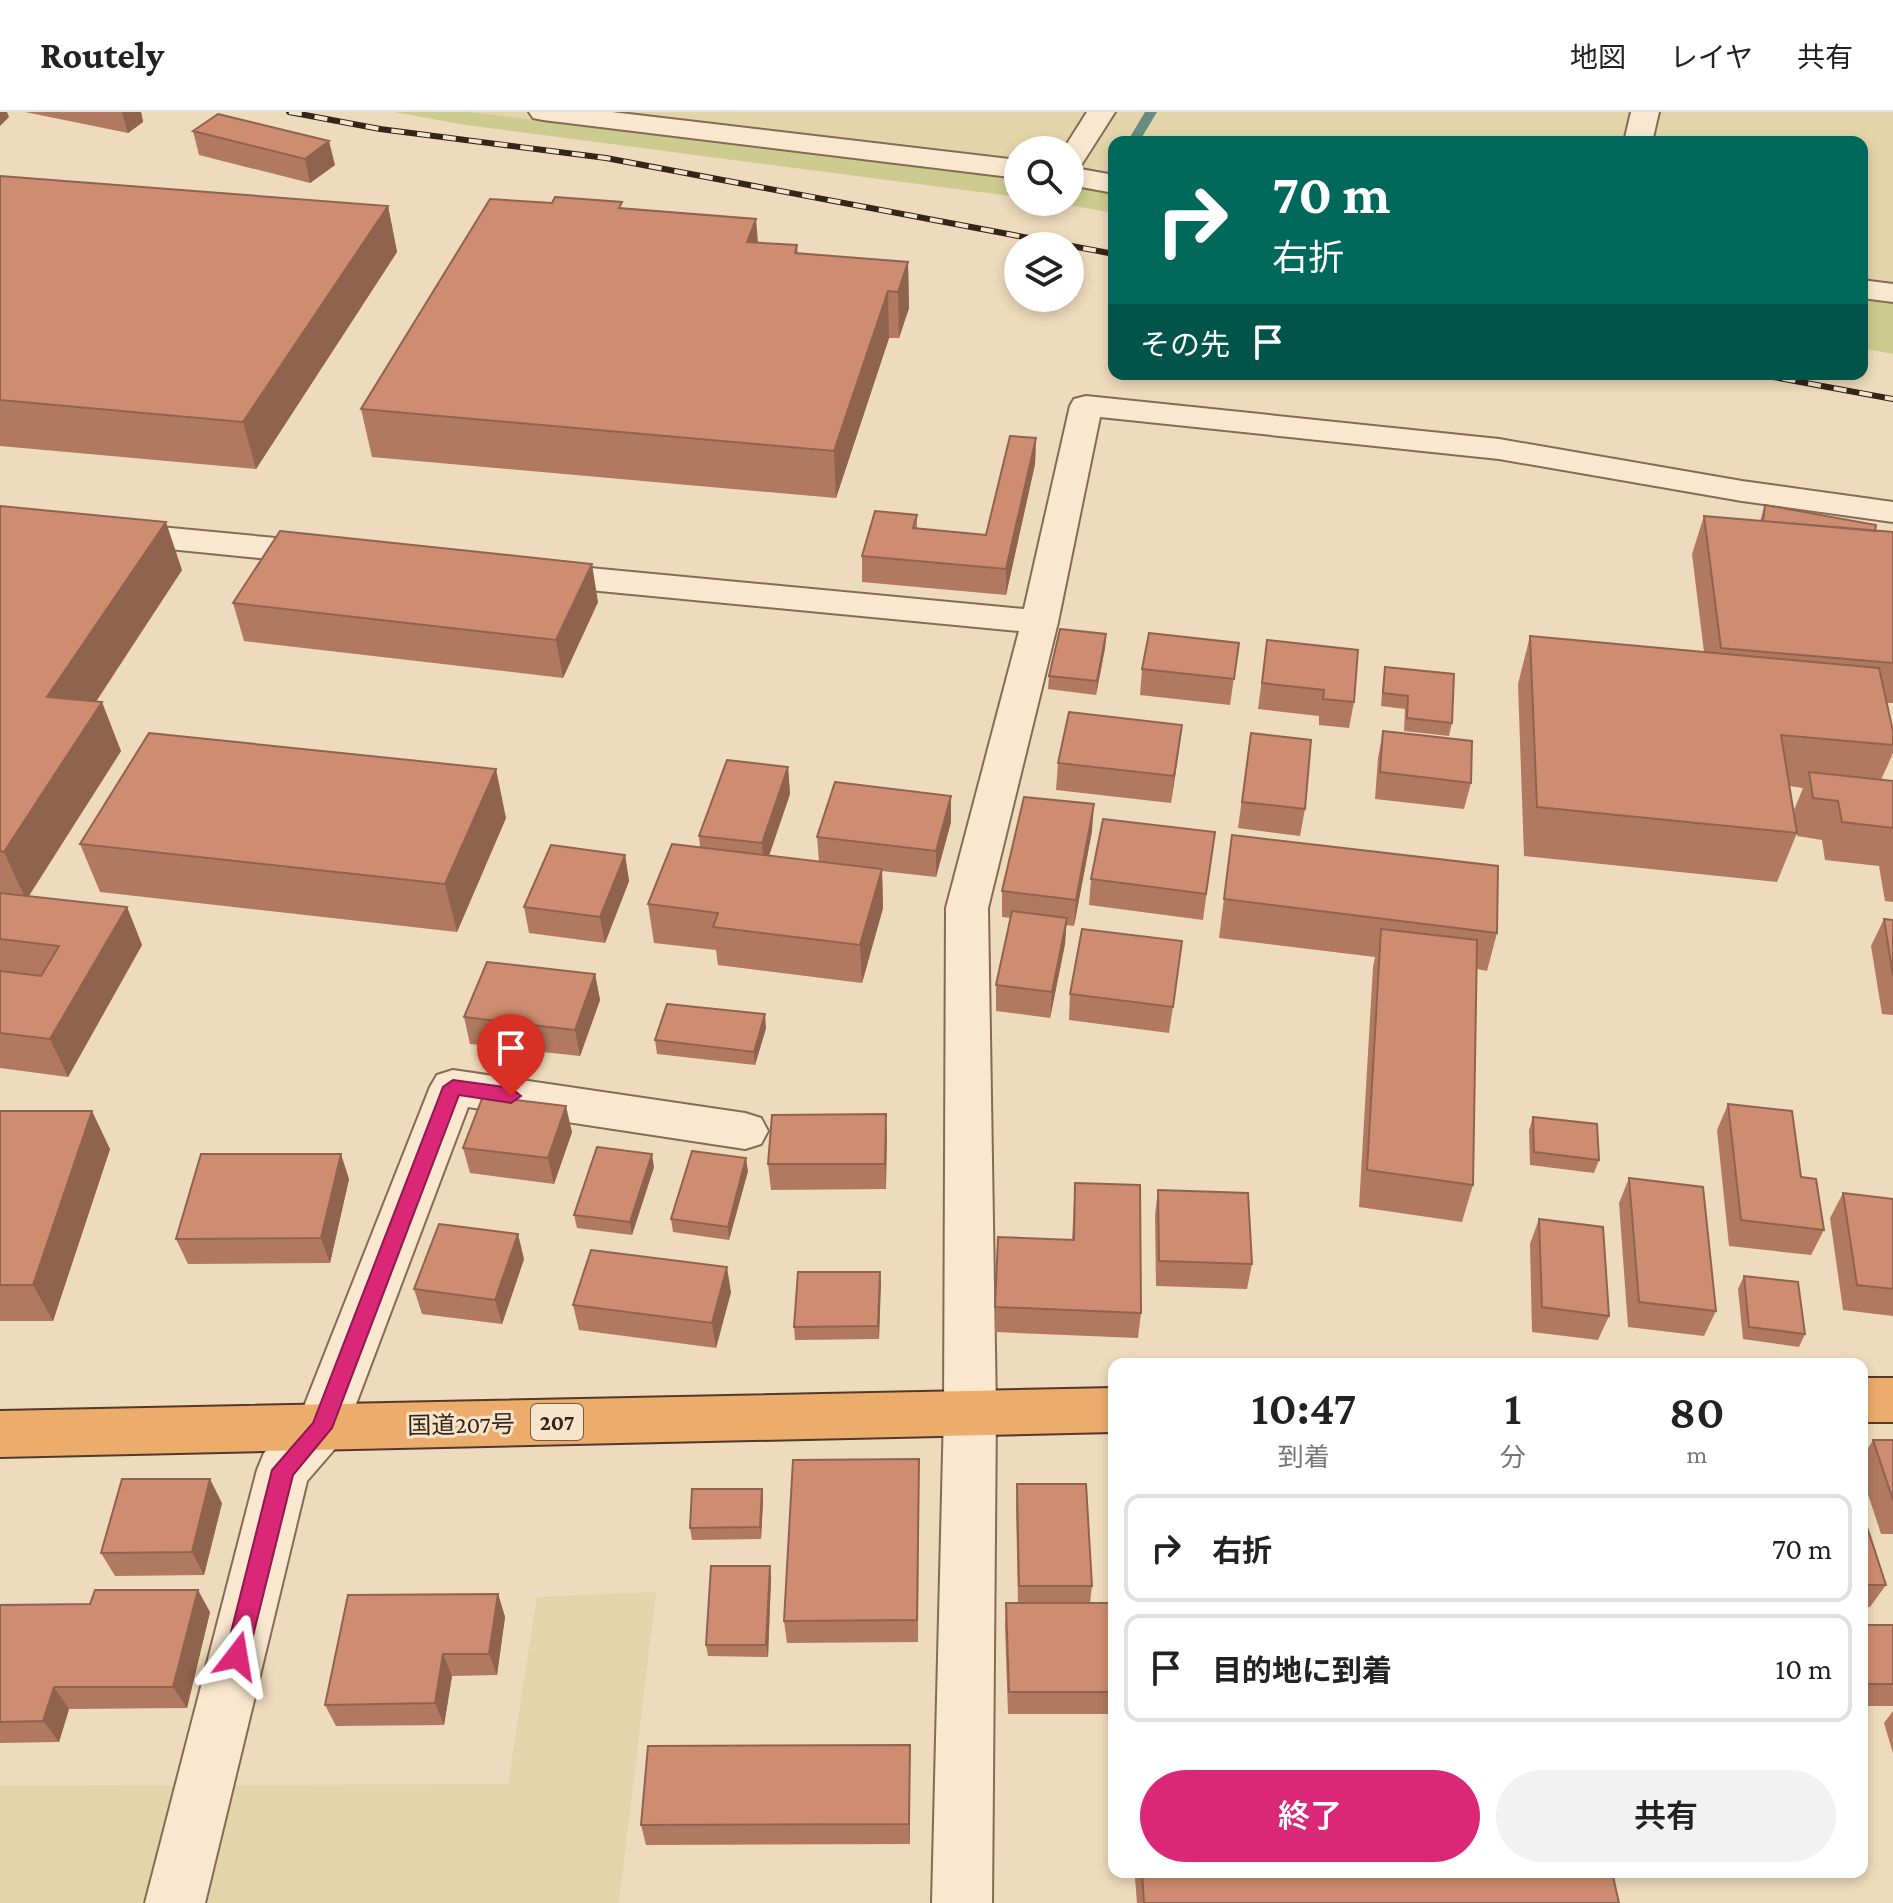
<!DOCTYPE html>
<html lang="ja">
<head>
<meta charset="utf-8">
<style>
  body { margin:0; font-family:"Crimson Pro","Noto Sans JP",serif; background:#f2f2f2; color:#222; height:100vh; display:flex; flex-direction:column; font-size:30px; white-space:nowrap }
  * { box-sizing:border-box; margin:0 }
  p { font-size:26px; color:#767676 }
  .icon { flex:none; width:44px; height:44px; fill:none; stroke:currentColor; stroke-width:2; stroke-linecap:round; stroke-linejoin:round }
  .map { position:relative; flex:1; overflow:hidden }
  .details { position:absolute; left:1108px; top:1246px; width:760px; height:520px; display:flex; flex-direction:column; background:#fff; border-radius:16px; box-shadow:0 4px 12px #0003 }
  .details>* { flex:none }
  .top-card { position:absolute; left:1108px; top:24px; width:760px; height:244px; border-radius:16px; box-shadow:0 4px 12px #0003; background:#00695c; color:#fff; overflow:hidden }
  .tools { position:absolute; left:1004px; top:24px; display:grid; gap:16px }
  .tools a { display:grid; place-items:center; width:80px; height:80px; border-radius:50%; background:#fff; box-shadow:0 4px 12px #0003; font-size:40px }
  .pin { position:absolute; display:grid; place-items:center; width:68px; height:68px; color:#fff; margin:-82px -34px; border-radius:50% 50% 50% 0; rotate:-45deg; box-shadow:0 0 8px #0007 }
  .pin .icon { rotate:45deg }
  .me { position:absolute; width:88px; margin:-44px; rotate:14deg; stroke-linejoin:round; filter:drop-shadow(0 0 6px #0008) }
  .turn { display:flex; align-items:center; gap:28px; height:168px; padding:0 32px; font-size:36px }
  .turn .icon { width:104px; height:104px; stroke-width:2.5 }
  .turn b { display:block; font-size:56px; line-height:68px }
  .then { display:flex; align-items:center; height:76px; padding:0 32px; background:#0003; gap:16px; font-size:30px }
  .eta { display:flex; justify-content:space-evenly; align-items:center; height:136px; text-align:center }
  .eta b { font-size:48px; font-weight:600; line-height:56px }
  .primary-button { display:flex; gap:16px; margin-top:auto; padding:16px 32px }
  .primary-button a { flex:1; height:92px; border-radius:48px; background:#db2777; color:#fff; font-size:32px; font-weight:600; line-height:92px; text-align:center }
  .primary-button a+a { background:#f2f2f2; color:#222 }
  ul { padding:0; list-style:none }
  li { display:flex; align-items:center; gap:24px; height:108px; margin:0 16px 12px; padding:0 16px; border:4px solid #e0e0e0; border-radius:16px }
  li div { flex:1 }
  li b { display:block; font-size:30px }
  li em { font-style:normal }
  header { display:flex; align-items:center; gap:48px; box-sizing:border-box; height:112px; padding:0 40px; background:#fff; border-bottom:2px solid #e0e0e0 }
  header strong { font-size:38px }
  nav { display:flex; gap:44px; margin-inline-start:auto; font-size:28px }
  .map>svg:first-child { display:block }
  .farmland { fill:#e4d4a9 }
  .green { fill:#cccc90 }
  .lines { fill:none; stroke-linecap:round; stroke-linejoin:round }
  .stream { fill:#688c7f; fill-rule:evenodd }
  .minor-casing { stroke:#866a55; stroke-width:4 }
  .trunk-casing { stroke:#53392a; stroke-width:4 }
  .minor { fill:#f9e8cf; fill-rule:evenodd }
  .trunk { fill:#ebac6c; fill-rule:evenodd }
  .rail-casing { stroke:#35241a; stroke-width:6 }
  .rail { stroke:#f6e5cb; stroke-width:4; stroke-dasharray:13; stroke-linecap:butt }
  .wall { fill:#b17960 }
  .shaded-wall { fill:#90634e }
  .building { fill:#ce8d70; stroke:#90634e; stroke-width:2 }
  .route { fill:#db2777; stroke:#8e194d; stroke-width:2 }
  .labels { text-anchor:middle; stroke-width:6; stroke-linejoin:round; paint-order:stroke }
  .shield { fill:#f6e5cb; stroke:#6f5e4f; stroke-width:2 }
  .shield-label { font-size:22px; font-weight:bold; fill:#35241a }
  .street-label { font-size:24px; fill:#35241a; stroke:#f6e5cb }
</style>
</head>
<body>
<header>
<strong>Routely</strong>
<nav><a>地図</a><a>レイヤ</a><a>共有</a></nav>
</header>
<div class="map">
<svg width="1893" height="1791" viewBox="0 0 1893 1791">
  <rect width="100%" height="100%" fill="#eedabc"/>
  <!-- farmland -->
  <path class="farmland" d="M469,0h1424v187l-31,-5v-152h-748v48l-44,-7v-33h-52v26z
    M656,1480l-37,311h-619v-117l508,-2 29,-187z"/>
  <!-- green -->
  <path class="green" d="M394,0h75l549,64v21l-553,-72z
    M1070,71l44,7v23l-63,-11h19z
    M1862,182l31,5v55l-31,-6z"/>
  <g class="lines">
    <!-- stream -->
    <path class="stream" d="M1145,0h12l-18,30h-12z"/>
    <defs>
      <path id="minor" d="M529,0h83l406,48v18l-475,-58 -10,-2z
        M1087,0h28l-35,55 -5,1 39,7v18l-44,-8v-35h-7z
        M1631,0h28l-7,30h-28z
        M1862,168l31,4v18l-31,-4z
        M1086,284l413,43 243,42 151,21v20l-151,-21 -243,-42 -399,-42 -42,205 -70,286 8,504 -4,491h-60l12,-491 2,-504 73,-277 -482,-46 -13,-3 -5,-8 5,-8 13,-3 487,46 46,-203 4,-7z
        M0,400l329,31 13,3 5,8 -5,8 -13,3 -329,-33z
        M453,958l292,43 16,5 7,13 -7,13 -16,5 -277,-42 -121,321 -8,16 -32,37 -102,422h-60l112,-433 7,-17 37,-39 129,-327 7,-12z"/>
      <path id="trunk" d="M1862,1266h31v44h-31z
        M1114,1276v44l-1114,25v-46z"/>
    </defs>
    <!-- minor casing -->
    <use href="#minor" class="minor-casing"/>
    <!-- trunk casing -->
    <use href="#trunk" class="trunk-casing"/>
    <!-- minor -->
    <use href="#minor" class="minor"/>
    <!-- trunk -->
    <use href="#trunk" class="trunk"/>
    <defs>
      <path id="rail" d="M289,0l91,17 226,29 508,96
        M1757,262l136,25"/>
    </defs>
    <!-- rail casing -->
    <use href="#rail" class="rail-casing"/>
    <!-- rail -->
    <use href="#rail" class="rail"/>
  </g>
  <!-- wall -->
  <path class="wall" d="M25,0h116l2,10 -15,11z
    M193,19l142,34 -25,18 -111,-28z
    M0,64l388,30 9,46 -141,217 -256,-23z
    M623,97l135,34 39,2 1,8 110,9 1,46 -10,30h-10l-53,160 -464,-41 -11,-48z
    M1036,326l-1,26 -29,131 -144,-13v-26l55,-41v14l69,6z
    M1765,393l110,26 18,1v171h-6l6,28v22l-12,27 12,1v121l-8,-1 -6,-35 -54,-6 -3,-20 -25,-4 -3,-26 9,-22 -14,-2 8,47 -20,49 -253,-26 -6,-172 12,-48 174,16 -12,-98 12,-38 56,5z
    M0,394l182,64 -86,132 25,49 -92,145 98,11 15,38 -74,132 -68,-9z
    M598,490l-35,76 -319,-37 -11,-38z
    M1106,522l-1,14 -9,47 -48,-6 1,-13z
    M1267,528l87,62 -5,26 -30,-3v-9l-61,-7z
    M1239,531l-9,62 -90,-10 2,-26z
    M1385,555l67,56 -3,13 -45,-5 1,-22 -24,-3 2,-26z
    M1182,613l-11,78 -115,-13 2,-27z
    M1383,619l88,52 -7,26 -89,-10 3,-41z
    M1251,621l54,76 -5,27 -62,-8z
    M788,655l2,27 -21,62 50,6 -2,-25 134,-15 -15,55 -54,-6 1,37 -21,75 -144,-18 -2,-15 -62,-7 -6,-39 52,-57 -1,-11z
    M506,706l-49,114 -357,-40 -20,-48z
    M1092,719l-18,95 -8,-1 -1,19 -15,74 -54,-7v-26l15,-67 -9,-1v-26z
    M1215,720l-12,88 -114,-15 2,-26z
    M1232,723l265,98 -10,38 -10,-2 -4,216 -11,37 -103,-15 14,-240 2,-10 -156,-19z
    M625,743l4,26 -24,62 -76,-10 -5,-26z
    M1884,807l9,1v95l-11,-1 -11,-68z
    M1179,856l-10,65 -100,-13 1,-26z
    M595,862l5,26 -20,56 -110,-12 -6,-27z
    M766,916l-11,37 -98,-11 -2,-14z
    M1728,992l73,73 23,53 -13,25 -82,-9 -12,-116z
    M0,999l110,38 -57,172h-53z
    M886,1002v75l-115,1 -3,-26z
    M1533,1005l66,43 -5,13 -64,-8 -1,-35z
    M572,1020l-18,52 -84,-11 -7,-25z
    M654,1055l-22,68 -55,-7 -3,-13z
    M748,1059l-19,69 -56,-8 -2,-13z
    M1629,1066l87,133 -12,25 -76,-9 -9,-124z
    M349,1067l-19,84 -142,1 -12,-25z
    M1075,1071l66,130 -3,25 -143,-6 3,-95 74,3z
    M1158,1078l94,74 -5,25 -91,-3 -1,-71z
    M1843,1081l50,6v117l-50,-6 -13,-92z
    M1539,1107l70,97 -11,24 -66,-8 -2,-88z
    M524,1147l-22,65 -80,-10 -8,-25z
    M880,1160l-1,67 -84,1 -1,-13z
    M1744,1164l61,58 -6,13 -56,-8 -5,-50z
    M731,1180l-15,56 -137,-18 -6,-25z
    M1873,1328h20v94h-12l-19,-58v-18z
    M919,1347l-1,183 -131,1 -3,-22z
    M1017,1372l75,102 -2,17h24v111h-106l-3,-88 1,-23h12l-2,-96z
    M762,1377l1,12 -2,38 -69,1 -2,-12z
    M222,1391l-18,72 -89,1 -14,-23z
    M1862,1415l24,58 -16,22h-8z
    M771,1466l-3,79 -60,-1 -2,-11z
    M498,1482l7,23 -8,58 -45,1 -8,49 -108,1 -11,-21z
    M0,1493l210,7 -23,96 -118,1 -10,33 -59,1z
    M1862,1513h31v81h-31z
    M1893,1599v42l-9,-30z
    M910,1633v99l-264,1 -5,-20z
    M1137,1760h475l7,31h-482l-2,-25z"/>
  <!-- shaded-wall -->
  <path class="shaded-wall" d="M0,0h7l2,5 -9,9z
    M122,0h19l2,10 -15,11z
    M329,29l6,24 -25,18 -5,-24z
    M388,94l9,46 -141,217 -13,-47z
    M756,107l4,46 -13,-23z
    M908,150l1,46 -10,30 -1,-46z
    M888,179l1,47 -53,160 -2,-47z
    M1036,326l-1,26 -29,131v-26z
    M166,410l16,48 -115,175 -20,-48z
    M592,452l6,38 -35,76 -7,-38z
    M1106,522l-1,14 -9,47 1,-14z
    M102,590l19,49 -95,149 -22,-48z
    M1182,613l-3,26 -8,52 3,-27z
    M788,655l2,27 -26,76 -2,-27z
    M496,657l10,49 -49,114 -12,-48z
    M951,684v26l-15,55v-26z
    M1094,692l-2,27 -18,95 2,-26z
    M625,743l4,26 -24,62 -5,-26z
    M882,757l1,39 -21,75 -2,-38z
    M127,795l15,38 -74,132 -18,-38z
    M1067,806l-2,26 -15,74 2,-26z
    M595,862l5,26 -20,56 -5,-26z
    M765,902l1,14 -11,37 -1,-13z
    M566,994l6,26 -18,52 -6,-26z
    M92,999l18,38 -57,172 -20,-36z
    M886,1002l1,26 -1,49 -1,-25z
    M341,1042l8,25 -19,84 -9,-25z
    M652,1042l2,13 -22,68 -2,-13z
    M746,1046l2,13 -19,69 -1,-13z
    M518,1122l6,25 -22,65 -7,-24z
    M727,1155l4,25 -15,56 -4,-25z
    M880,1160l1,13 -2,54 -1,-13z
    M210,1367l12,24 -18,72 -12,-23z
    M762,1377l1,12 -2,38 -1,-12z
    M770,1454l1,12 -3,79 -2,-12z
    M198,1478l12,22 -23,96 -14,-21z
    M498,1482l7,23 -8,58 -8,-21z
    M443,1542l9,22 -8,49 -9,-22z
    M54,1575l15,22 -10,33 -16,-21z
    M910,1633v99l-1,-20z"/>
  <!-- building -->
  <path class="building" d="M218,2l111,27 -24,18 -112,-28z
    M0,64l388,30 -145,216 -243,-22z
    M555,85l67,5 -3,6 137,11 -9,23 50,3 -2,8 113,9 -10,30 -10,-1 -54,160 -473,-42 129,-210 62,4z
    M1010,324l26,2 -30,131 -144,-13 13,-45 42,4 -4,13 73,7z
    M1765,393l111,20 -1,6 -112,-10z
    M0,394l166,16 -119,175 55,5 -98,150 -4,-1z
    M1704,404l189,16v131l-172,-15z
    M280,419l312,33 -36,76 -323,-37z
    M1060,517l46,5 -9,47 -48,-5z
    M1149,521l90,10 -5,36 -92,-10z
    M1530,524l349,32 14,63v14l-112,-10 16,98 -260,-26z
    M1267,528l91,10 -4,52 -31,-3 1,-9 -62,-7z
    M1385,555l69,7 -2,49 -45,-5 1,-22 -25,-3z
    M1069,600l113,13 -8,51 -116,-13z
    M1383,619l89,10 -1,42 -91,-11z
    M149,621l347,36 -51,115 -365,-40z
    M1251,621l60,7 -6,69 -63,-7z
    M727,648l61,7 -26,76 -63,-7z
    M1809,660l84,9v47l-51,-6 -4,-21 -25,-3z
    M835,670l116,14 -15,55 -119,-14z
    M1024,685l70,7 -18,96 -74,-9z
    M1103,707l112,13 -9,62 -115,-15z
    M1232,723l266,31 -1,67 -273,-34z
    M672,732l210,25 -22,76 -147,-18 5,-14 -70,-9z
    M551,733l74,10 -25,62 -76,-10z
    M0,781l127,14 -77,132 -50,-6v-62l41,5 18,-30 -59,-7z
    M1012,799l55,7 -15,74 -56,-7z
    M1884,807l9,1v56z
    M1082,817l100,12 -9,66 -103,-13z
    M1381,817l96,11 -4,245 -106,-15z
    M487,850l108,12 -20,56 -111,-13z
    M667,892l98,10 -11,38 -99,-12z
    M483,984l83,10 -18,52 -85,-10z
    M1728,992l64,7 9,66 15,2 8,51 -83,-10z
    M0,999h92l-59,174h-33z
    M886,1002l-1,50h-117l4,-49z
    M1533,1005l64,7 2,36 -65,-8z
    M597,1035l55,7 -22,68 -56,-7z
    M692,1039l54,7 -18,69 -57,-8z
    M201,1042h140l-20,84 -145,1z
    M1629,1066l74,9 13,124 -77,-9z
    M1075,1071l65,2 1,128 -146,-6 3,-70 76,3z
    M1158,1078l90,3 4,71 -93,-3z
    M1843,1081l50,6v90l-36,-4z
    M1539,1107l64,8 6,89 -67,-9z
    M439,1112l79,10 -23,66 -81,-11z
    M591,1138l136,17 -15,56 -139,-18z
    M798,1160h82l-2,54 -84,1z
    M1744,1164l54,6 7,52 -56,-7z
    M1873,1328h20v60z
    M919,1347l-2,161 -133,1 9,-161z
    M122,1367h88l-18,73 -91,1z
    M1017,1372h69l6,102h-73z
    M692,1377h70l-2,38 -70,1z
    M1862,1415h5l19,58h-24z
    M711,1454h59l-4,79h-60z
    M95,1478h103l-25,97h-119l-11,34 -43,1v-117l90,-1z
    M498,1482l-9,60h-46l-8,49 -110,2 23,-110z
    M1006,1491h108v89h-105z
    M1862,1513h31v59h-31z
    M910,1633l-1,79 -268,1 7,-79z
    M1142,1760h470l7,31h-475z"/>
  <!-- route -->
  <path class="route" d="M453,968l58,8 10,8 -10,7 -52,-8 -127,333 -39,47 -45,181 -3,8 -8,3 -9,-3 -3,-8 47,-186 41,-47 130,-336z"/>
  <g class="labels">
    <!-- shield labels -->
    <rect class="shield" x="531" y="1292" width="52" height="36" rx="6"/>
    <g class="shield-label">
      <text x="557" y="1318">207</text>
    </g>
    <!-- street labels -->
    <g class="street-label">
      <text transform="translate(461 1313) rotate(-1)" y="8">国道207号</text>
    </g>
  </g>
</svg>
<div class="tools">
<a><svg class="icon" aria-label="search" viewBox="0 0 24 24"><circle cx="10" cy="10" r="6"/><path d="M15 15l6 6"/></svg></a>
<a><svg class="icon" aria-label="layers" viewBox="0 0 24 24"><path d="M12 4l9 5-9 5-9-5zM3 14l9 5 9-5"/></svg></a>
</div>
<div class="pin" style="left:511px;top:984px;background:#d93025"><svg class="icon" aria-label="arrive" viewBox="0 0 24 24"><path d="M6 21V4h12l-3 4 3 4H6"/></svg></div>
<svg class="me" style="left:237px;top:1544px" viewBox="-20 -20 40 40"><path d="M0-17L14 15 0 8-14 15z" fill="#db2777" stroke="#fff" stroke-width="4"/></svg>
<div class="top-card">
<div class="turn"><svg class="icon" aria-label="right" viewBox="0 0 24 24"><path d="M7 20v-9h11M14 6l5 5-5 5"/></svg><div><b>70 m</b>右折</div></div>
<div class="then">その先<svg class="icon" aria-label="arrive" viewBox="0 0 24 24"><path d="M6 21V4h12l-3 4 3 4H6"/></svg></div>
</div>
<section class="details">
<div class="eta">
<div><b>10:47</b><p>到着</p></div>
<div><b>1</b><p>分</p></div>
<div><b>80</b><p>m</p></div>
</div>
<ul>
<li><svg class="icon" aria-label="right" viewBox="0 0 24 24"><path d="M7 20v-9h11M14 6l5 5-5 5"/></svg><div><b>右折</b></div><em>70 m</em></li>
<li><svg class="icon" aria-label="arrive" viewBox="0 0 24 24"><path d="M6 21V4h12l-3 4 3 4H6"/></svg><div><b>目的地に到着</b></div><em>10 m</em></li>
</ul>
<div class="primary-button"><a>終了</a><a>共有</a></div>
</section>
</div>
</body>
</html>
